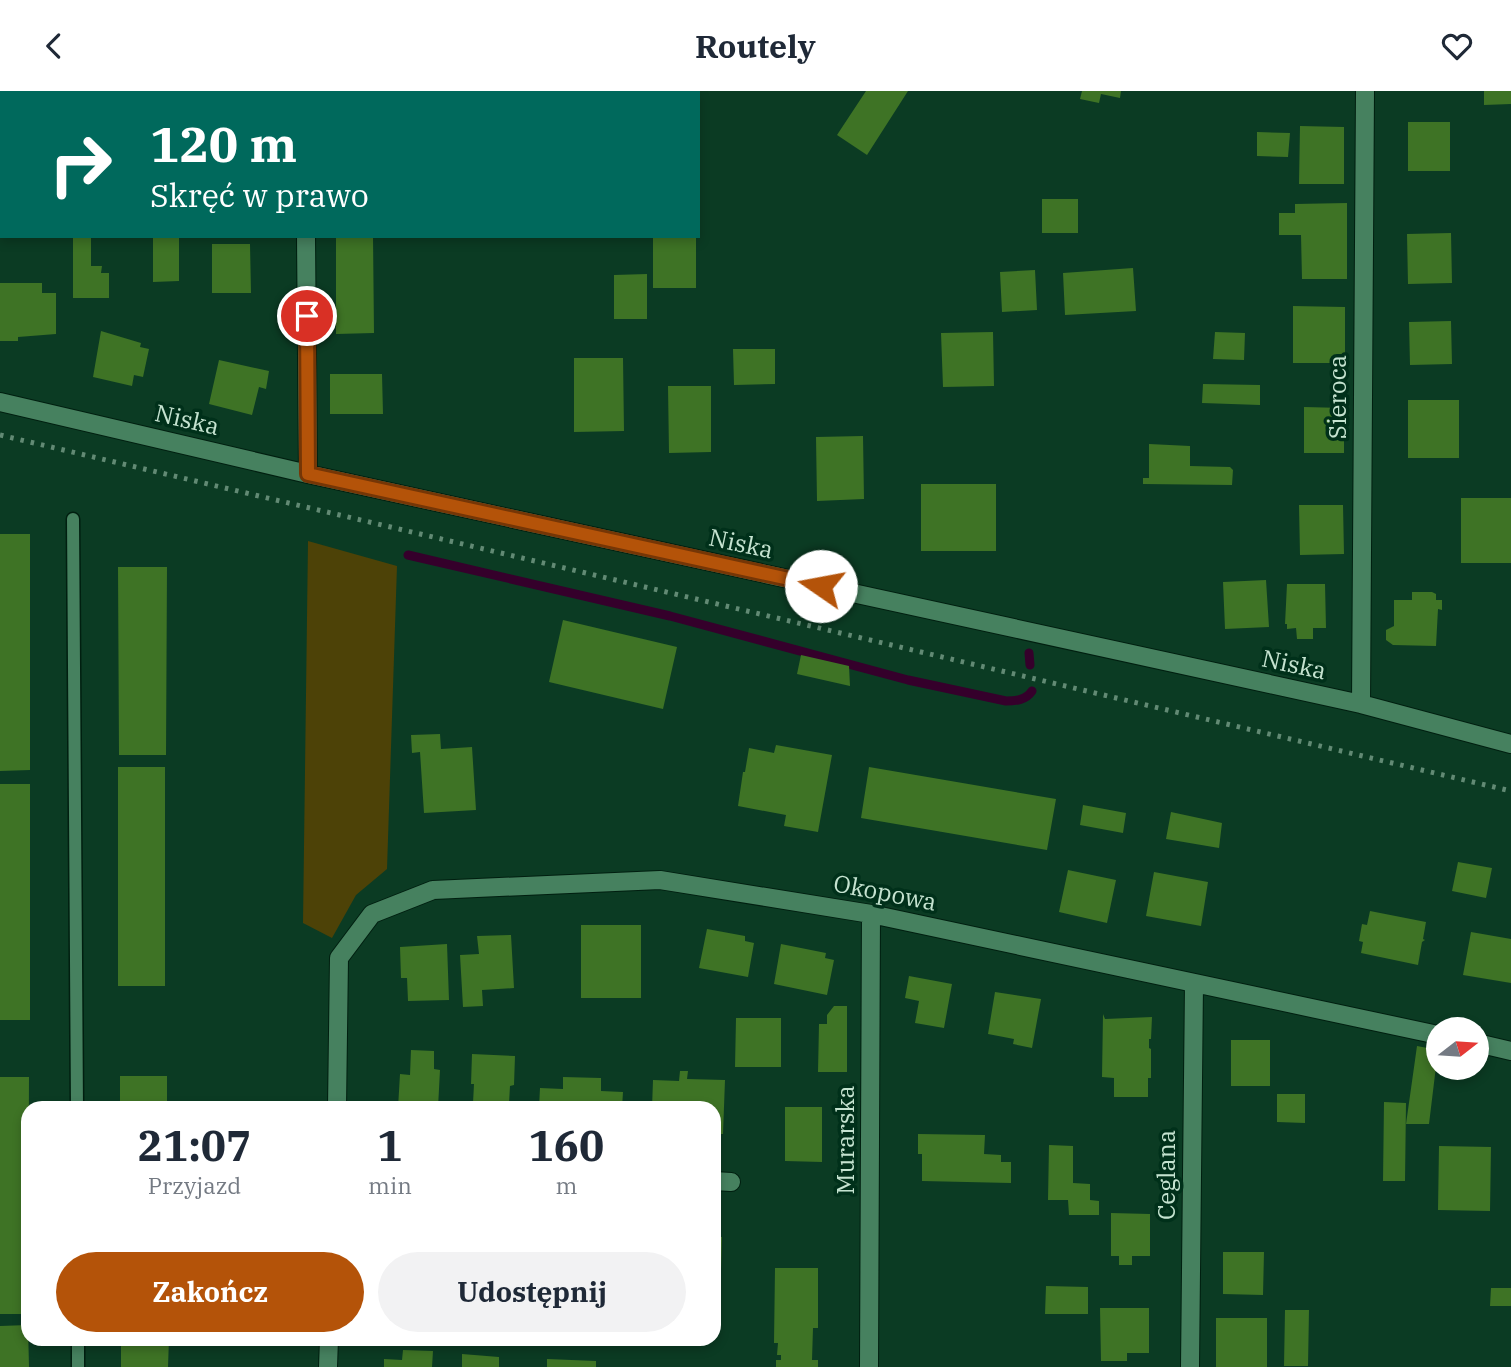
<!DOCTYPE html>
<html lang="pl">
<head>
<meta charset="utf-8">
<style>
  body { margin:0; font-family:"IBM Plex Serif",serif; background:#f2f2f3; color:#1f2937; height:100vh; display:flex; flex-direction:column; font-size:26px; white-space:nowrap }
  * { box-sizing:border-box; margin:0 }
  p { font-size:23px; color:#747a83 }
  .icon { flex:none; width:38px; height:38px; fill:none; stroke:currentColor; stroke-width:2; stroke-linecap:round; stroke-linejoin:round }
  .map { position:relative; flex:1; overflow:hidden }
  .sheet { position:absolute; left:21px; top:1010px; width:700px; height:245px; display:flex; flex-direction:column; background:#fff; border-radius:21px; box-shadow:0 4px 10px #0003 }
  .sheet>* { flex:none }
  .banner { position:absolute; left:0px; top:0px; width:700px; height:147px; box-shadow:0 4px 10px #0003; background:#00695c; color:#fff; overflow:hidden }
  .needle { width:46px; rotate:73deg }
  .controls { position:absolute; left:1426px; top:926px; display:grid; gap:14px }
  .controls a { display:grid; place-items:center; width:63px; height:63px; border-radius:50%; background:#fff; box-shadow:0 4px 10px #0003; font-size:35px }
  .pin { position:absolute; display:grid; place-items:center; width:60px; height:60px; color:#fff; margin:-30px; border:4px solid #fff; border-radius:50%; box-shadow:0 2px 7px #0007 }
  .me { position:absolute; width:77px; margin:-38px; rotate:282deg; stroke-linejoin:round; filter:drop-shadow(0 0 5px #0008) }
  .turn { display:flex; align-items:center; gap:24px; height:147px; padding:0 35px; font-size:32px }
  .turn .icon { width:91px; height:91px; stroke-width:2.5 }
  .turn b { display:block; font-size:49px; line-height:60px }
  .eta { display:flex; justify-content:space-evenly; align-items:center; height:119px; text-align:center }
  .eta b { font-size:42px; font-weight:700; line-height:49px }
  .button { display:flex; gap:14px; margin-top:auto; padding:14px 35px }
  .button a { flex:1; height:80px; border-radius:42px; background:#b45309; color:#fff; font-size:28px; font-weight:700; line-height:80px; text-align:center }
  .button a+a { background:#f2f2f3; color:#1f2937 }
  header { display:flex; justify-content:space-between; align-items:center; height:91px; padding:0 35px; background:#fff; font-size:32px; font-weight:700 }
  .map>svg:first-child { display:block }
  .green { fill:#4d4207 }
  .lines { fill:none; stroke-linecap:round; stroke-linejoin:round }
  .stream { stroke:#35002b; stroke-width:9 }
  .building { fill:#3e7325 }
  .service-casing { stroke:#011f10; stroke-width:15 }
  .minor-casing { stroke:#011f10; stroke-width:20 }
  .service { stroke:#46815f; stroke-width:12 }
  .minor { stroke:#46815f; stroke-width:18 }
  .rail { stroke:#628a74; stroke-width:5; stroke-dasharray:3.5 7; stroke-linecap:butt }
  .route-casing { stroke:#753606; stroke-width:18 }
  .route { stroke:#b45309; stroke-width:12 }
  .labels { text-anchor:middle; stroke-width:7; stroke-linejoin:round; paint-order:stroke }
  .street-label { font-size:24px; fill:#c5e3d0; stroke:#00301a }
</style>
</head>
<body>
<header><svg class="icon" aria-label="back" viewBox="0 0 24 24"><path d="M15 5l-7 7 7 7"/></svg>Routely<svg class="icon" aria-label="heart" viewBox="0 0 24 24"><path d="M12 20l-8-8c-3-5 5-10 8-4 3-6 11-1 8 4z"/></svg></header>
<div class="map">
<svg width="1511" height="1276" viewBox="0 0 1511 1276">
  <rect width="100%" height="100%" fill="#0b3b23"/>
  <!-- green -->
  <path class="green" d="M308,450l89,25 -10,303 -31,26 -24,43 -29,-15z"/>
  <g class="lines">
    <!-- stream -->
    <path class="stream" d="M408,464l262,61 238,64 98,21c10,0 20,-1 26,-10
      M1029,562l1,12"/>
  </g>
  <!-- building -->
  <path class="building" d="M866,0h42l-41,64 -30,-20z
    M1082,0h39l-1,7 -19,-4 -2,9 -19,-4z
    M1484,0h27v13l-27,1z
    M1408,31h42v49h-42z
    M1300,35l44,1v57h-45z
    M1257,41l33,1 -2,24 -31,-1z
    M1042,108h36v34h-36z
    M1347,112v76h-45l-1,-44h-22v-22h16v-9z
    M1451,142l1,50 -44,1 -1,-50z
    M73,145h18v30h11l-1,7h8v25h-36z
    M153,145h26v45l-26,1z
    M336,145h37l1,97 -38,1z
    M653,145h43v52h-43z
    M212,153h38l1,49h-39z
    M1133,177l3,43 -71,4 -2,-42z
    M1035,179l2,40 -35,2 -2,-40z
    M647,183v45h-33v-44z
    M0,192h42v10h14v41l-38,3v4h-18z
    M1293,215l52,1v56h-52z
    M1451,230l1,43 -42,1 -1,-43z
    M101,240l40,12 -1,4 9,2 -6,28 -9,-2 -2,11 -39,-9z
    M993,241l1,54 -51,1 -2,-54z
    M1215,241l30,1 -1,27 -31,-1z
    M733,258h42v35l-41,1z
    M574,267h49l1,73 -50,1z
    M219,269l50,11 -3,18 -7,-2 -7,28 -43,-11z
    M330,283h52l1,40h-53z
    M1203,293l57,1v20l-58,-2z
    M668,295h43v66l-42,1z
    M1408,309h51v58h-51z
    M1304,316l40,1v45h-40z
    M863,345l1,63 -47,2 -1,-64z
    M1149,353l41,2v20l40,1 3,3 -1,15 -89,-1v-6h6z
    M921,393h75v67h-75z
    M1461,407h50v65h-50z
    M1299,414h44l1,49 -44,1z
    M0,443h30v236l-30,1z
    M118,476h49l-1,188h-47z
    M1266,489l3,47 -44,2 -2,-47z
    M1287,493h38l1,44h-13v11h-16l-1,-11 -9,1v-5h-2z
    M1412,501h20l4,2v6h6v10l-4,-1 -2,37 -43,-1 -7,-5v-10l8,-4v-26h18z
    M563,529l114,27 -14,62 -114,-27z
    M801,564l48,11 1,20 -53,-12z
    M440,643l1,15 31,-2 4,63 -52,3 -4,-61 -8,1 -1,-18z
    M776,654l56,10 -14,77 -34,-6 2,-11 -48,-9 5,-34h2l4,-24 25,5z
    M118,676h47v219h-47z
    M869,676l187,32 -9,51 -186,-32z
    M0,693h30v236h-30z
    M1083,714l43,8 -3,20 -43,-8z
    M1171,721l51,11 -3,25 -53,-9z
    M1458,771l34,6 -6,30 -34,-7z
    M1068,779l48,10 -9,43 -48,-11z
    M1154,781l54,10 -7,44 -55,-10z
    M1370,820l56,11 -3,17 2,1 -3,2 -4,23 -57,-12 2,-11 -4,-1 3,-17 5,1z
    M581,834h60v73h-60z
    M707,838l38,7v5l9,2 -6,34 -49,-9z
    M1471,841l40,7v44l-48,-8z
    M511,844l3,53 -32,2 1,16 -20,1 -3,-52 19,-1 -2,-18z
    M447,853l2,56 -41,1 -1,-23h-6l-1,-31z
    M781,853l45,9 -1,5 9,2 -7,35 -53,-11z
    M909,885l43,8 -8,44 -29,-5 4,-22 -14,-3z
    M995,901l46,7 -9,49 -19,-4 1,-5 -26,-5z
    M834,915h13v66h-29l1,-48h8v-9z
    M1103,923l2,5 47,-2 -1,22h-2v9l2,1v29h-3v19h-34v-19l-12,-1z
    M736,927h45v49h-46z
    M1231,949h39v46h-39z
    M1417,955l21,4 -9,74h-23z
    M411,959l23,1v18l6,1 -2,38h-40l2,-34 10,1z
    M472,963l43,2 -1,29 -4,1 -1,18h5l-1,4h-43v-5h3l1,-19h-3z
    M680,980h8l-1,8 38,1 -2,54h-9v-26h-62l1,-28 26,1z
    M120,985h47v32h-47z
    M0,986h29l-1,237h-28z
    M563,986l38,1v13l22,1 -1,16h-83l1,-20 23,1z
    M1277,1003h28v29l-28,-1z
    M1384,1011l22,1 -1,78h-22z
    M785,1016h37v55l-37,-1z
    M918,1043l67,1 -1,19 17,1v7h10v21l-89,-2v-27h-4z
    M1049,1054l24,1v37l17,1v16l9,1v14h-30l-1,-15h-20z
    M1439,1055l52,1 -1,64 -52,-1z
    M1111,1122l39,1v42h-18v9h-13v-9h-8z
    M714,1146h8l-2,66 -6,-1z
    M1223,1161h41l-1,43 -40,-1z
    M775,1177h43v60h-5l-1,32h6v7h-42v-7h5v-5h-4l1,-12h-4z
    M1046,1195l42,1v27h-43z
    M1491,1197h20v18h-21z
    M1100,1217h49v45h-22v8h-26z
    M1285,1219h24l-1,56h-24z
    M1216,1227h51v49h-51z
    M28,1234l1,42h-29v-41z
    M121,1248h48l-1,28h-47z
    M518,1248h25v4h-25z
    M403,1259l30,1 -1,16h-48v-8l18,1z
    M462,1263l37,3v10h-37z
    M547,1268l49,2v6h-49z"/>
  <g class="lines">
    <defs>
      <path id="service" d="M73,428l4,589
        M78,1248v28"/>
      <path id="minor" d="M305,0v2
        M306,145l2,238
        M0,311l308,72 1053,230 150,40
        M1361,613l4,-613
        M1477,952l34,8
        M337,1017l2,-150 33,-44 61,-24 227,-10 211,34 567,121
        M714,1090l17,1
        M328,1276l1,-28
        M869,1276l2,-453
        M1190,1276l4,-383"/>
    </defs>
    <!-- service casing -->
    <use href="#service" class="service-casing"/>
    <!-- minor casing -->
    <use href="#minor" class="minor-casing"/>
    <!-- service -->
    <use href="#service" class="service"/>
    <!-- minor -->
    <use href="#minor" class="minor"/>
    <!-- rail -->
    <path class="rail" d="M0,344l1511,356"/>
  </g>
  <g class="lines">
    <defs>
      <path id="route" d="M307,225l1,158 513,112"/>
    </defs>
    <!-- route casing -->
    <use href="#route" class="route-casing"/>
    <!-- route -->
    <use href="#route" class="route"/>
  </g>
  <g class="labels">
    <!-- street labels -->
    <g class="street-label">
      <text transform="translate(1338 306) rotate(-90)" y="8">Sieroca</text>
      <text transform="translate(187 329) rotate(13)" y="8">Niska</text>
      <text transform="translate(741 453) rotate(12)" y="8">Niska</text>
      <text transform="translate(1294 574) rotate(12)" y="8">Niska</text>
      <text transform="translate(885 802) rotate(11)" y="8">Okopowa</text>
      <text transform="translate(846 1049) rotate(-90)" y="8">Murarska</text>
      <text transform="translate(1167 1084) rotate(-90)" y="8">Ceglana</text>
    </g>
  </g>
</svg>
<div class="controls">
<a><svg class="needle" viewBox="-14 -14 28 28"><path d="M0-13l5 13h-10z" fill="#e53935"/><path d="M0 13l5-13h-10z" fill="#747a83"/></svg></a>
</div>
<div class="pin" style="left:307px;top:225px;background:#d93025"><svg class="icon" aria-label="arrive" viewBox="0 0 24 24"><path d="M6 21V4h12l-3 4 3 4H6"/></svg></div>
<svg class="me" style="left:821px;top:495px" viewBox="-20 -20 40 40"><circle r="19" fill="#fff"/><path d="M0-13L10 11 0 6-10 11z" fill="#b45309"/></svg>
<div class="banner">
<div class="turn"><svg class="icon" aria-label="right" viewBox="0 0 24 24"><path d="M7 20v-9h11M14 6l5 5-5 5"/></svg><div><b>120 m</b>Skręć w prawo</div></div>
</div>
<section class="sheet">
<div class="eta">
<div><b>21:07</b><p>Przyjazd</p></div>
<div><b>1</b><p>min</p></div>
<div><b>160</b><p>m</p></div>
</div>
<div class="button"><a>Zakończ</a><a>Udostępnij</a></div>
</section>
</div>
</body>
</html>
